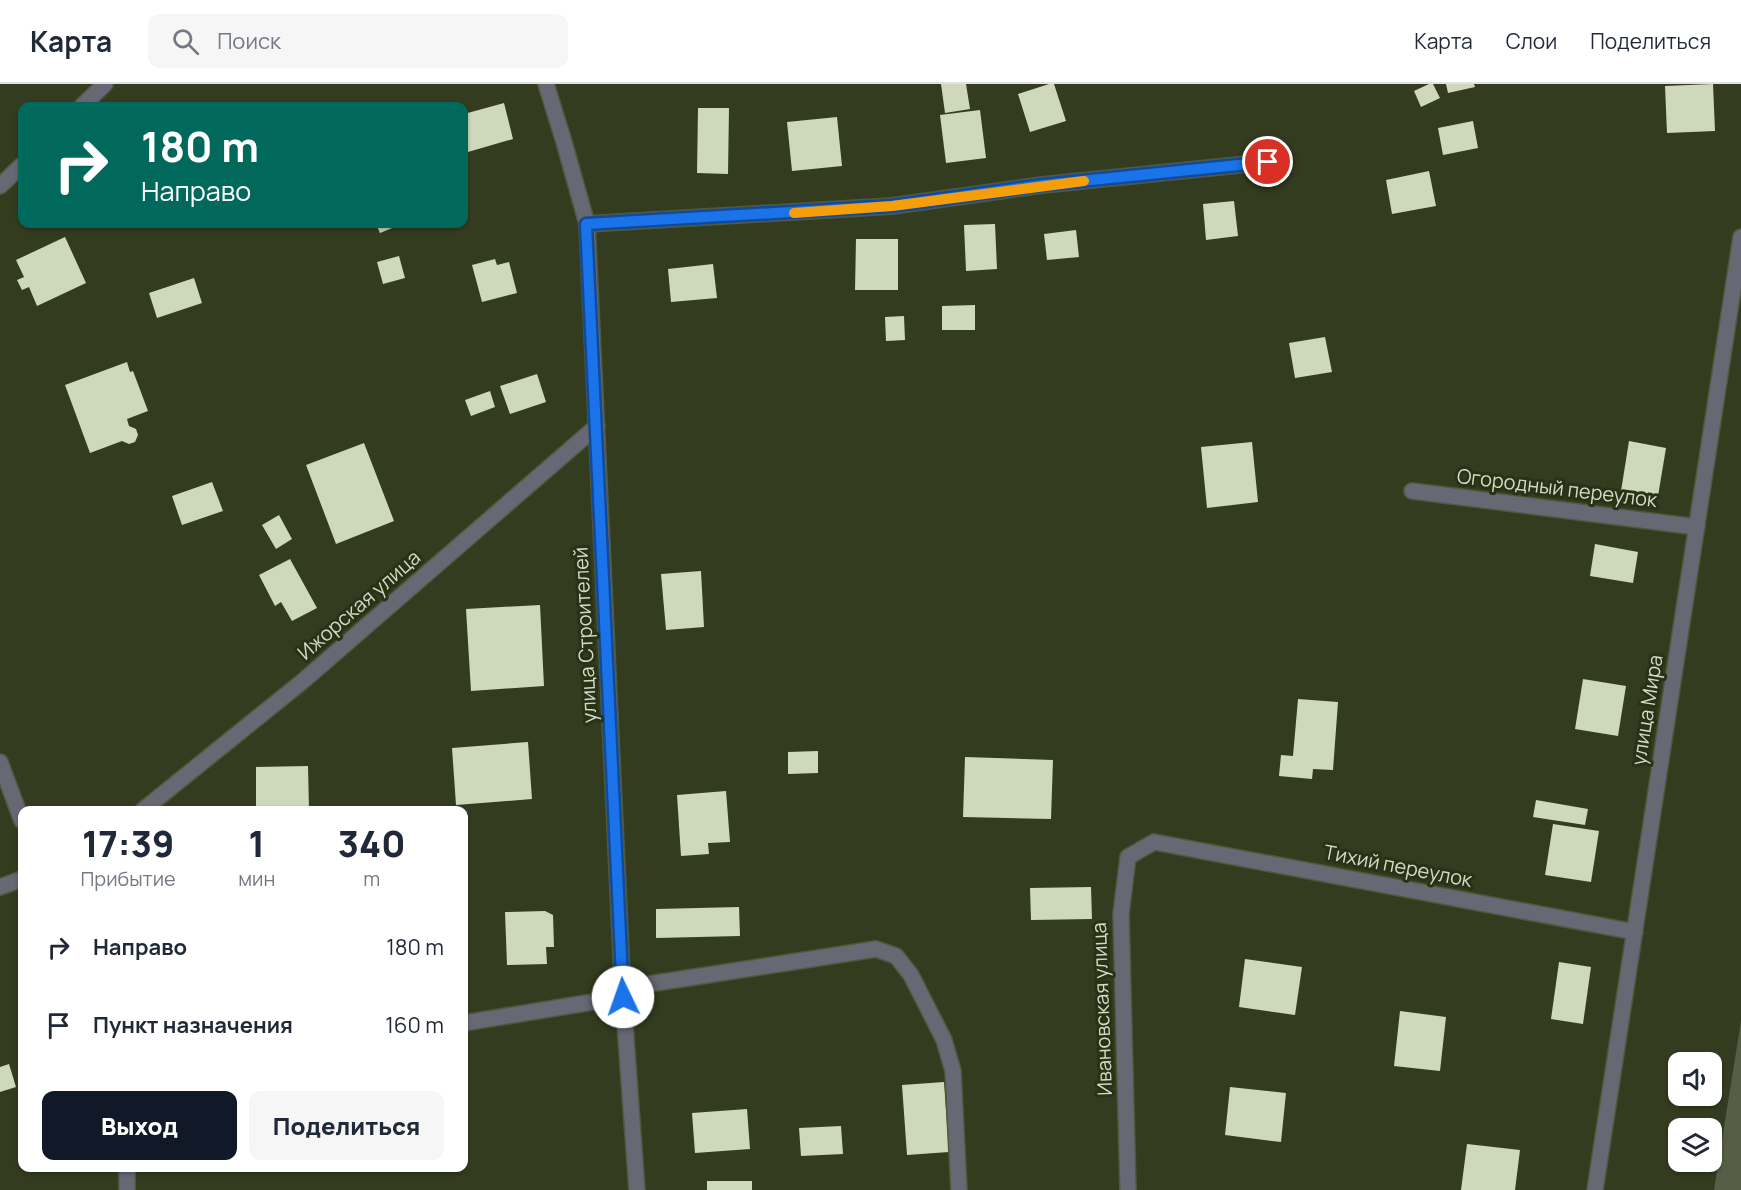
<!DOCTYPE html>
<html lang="ru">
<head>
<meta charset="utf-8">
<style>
  body { margin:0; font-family:Manrope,sans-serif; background:#f6f6f7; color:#1f2937; height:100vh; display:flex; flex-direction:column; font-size:22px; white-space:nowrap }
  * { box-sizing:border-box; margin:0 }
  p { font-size:20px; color:#747a83 }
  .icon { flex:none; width:33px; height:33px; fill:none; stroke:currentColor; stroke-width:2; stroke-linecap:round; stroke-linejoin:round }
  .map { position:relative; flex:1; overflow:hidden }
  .drawer { position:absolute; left:18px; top:722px; width:450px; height:366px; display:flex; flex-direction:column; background:#fff; border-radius:12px; box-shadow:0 2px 4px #0004 }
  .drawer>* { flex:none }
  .banner { position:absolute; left:18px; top:18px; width:450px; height:126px; border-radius:12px; box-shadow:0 2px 4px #0004; background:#00695c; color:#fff; overflow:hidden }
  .controls { position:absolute; left:1668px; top:968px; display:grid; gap:12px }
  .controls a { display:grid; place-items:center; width:54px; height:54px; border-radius:12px; background:#fff; box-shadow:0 2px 4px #0004; font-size:30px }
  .pin { position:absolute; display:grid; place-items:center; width:51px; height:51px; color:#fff; margin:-26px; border:3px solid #fff; border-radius:50%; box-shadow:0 2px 6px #0007 }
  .me { position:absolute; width:66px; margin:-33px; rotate:357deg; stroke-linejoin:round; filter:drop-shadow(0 0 4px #0008) }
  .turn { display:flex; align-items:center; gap:21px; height:126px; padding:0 24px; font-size:27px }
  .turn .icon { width:78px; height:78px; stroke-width:2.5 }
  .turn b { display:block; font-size:42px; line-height:51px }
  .eta { display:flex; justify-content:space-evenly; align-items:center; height:102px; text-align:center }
  .eta b { font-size:36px; font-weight:800; line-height:42px }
  .action { display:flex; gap:12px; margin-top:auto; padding:12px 24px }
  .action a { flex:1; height:69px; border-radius:12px; background:#111827; color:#fff; font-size:24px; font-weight:800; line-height:69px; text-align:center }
  .action a+a { background:#f6f6f7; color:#1f2937 }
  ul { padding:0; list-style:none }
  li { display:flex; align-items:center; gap:18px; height:78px; padding:0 24px }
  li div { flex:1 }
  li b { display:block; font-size:22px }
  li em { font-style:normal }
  header { display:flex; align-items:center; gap:36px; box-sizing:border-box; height:84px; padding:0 30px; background:#fff; border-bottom:2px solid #e0e1e3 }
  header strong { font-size:28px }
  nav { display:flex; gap:33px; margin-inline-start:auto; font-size:21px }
  .search { width:420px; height:54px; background:#f6f6f7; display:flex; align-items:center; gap:15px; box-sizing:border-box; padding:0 21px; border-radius:12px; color:#747a83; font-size:22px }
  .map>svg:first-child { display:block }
  .green { fill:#565f46 }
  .building { fill:#ced9bb }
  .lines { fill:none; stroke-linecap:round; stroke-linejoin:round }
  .minor-casing { stroke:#50583e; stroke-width:18 }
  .minor { stroke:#686774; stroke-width:15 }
  .route-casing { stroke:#114b97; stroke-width:15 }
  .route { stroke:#1a73e8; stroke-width:10 }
  .slow { stroke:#f59e0b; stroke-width:10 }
  .labels { text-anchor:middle; stroke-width:6; stroke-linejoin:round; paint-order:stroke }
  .street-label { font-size:20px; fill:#d4dac9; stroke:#293215 }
</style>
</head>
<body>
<header>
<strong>Карта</strong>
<div class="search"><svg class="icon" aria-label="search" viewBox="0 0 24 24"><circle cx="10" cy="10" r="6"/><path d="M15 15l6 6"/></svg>Поиск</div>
<nav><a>Карта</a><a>Слои</a><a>Поделиться</a></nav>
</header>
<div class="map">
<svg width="1741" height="1106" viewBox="0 0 1741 1106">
  <rect width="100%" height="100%" fill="#333c1f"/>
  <!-- green -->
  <path class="green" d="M1741,937v169h-27z"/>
  <!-- building -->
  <path class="building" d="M941,0h25l4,25 -25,4z
    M1049,0h5l12,37 -36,11 -12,-38z
    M1429,0h4l7,14 -19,9 -7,-16z
    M1446,0h28l1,3 -27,6z
    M1713,0l2,47 -48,2 -2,-47z
    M504,19l9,36 -45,13 -4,-15v-23z
    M698,24h31l-1,66 -31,-1z
    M980,26l6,48 -40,5 -6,-48z
    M837,33l5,49 -50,5 -5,-49z
    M1473,37l5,27 -35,7 -5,-27z
    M1429,87l7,35 -44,8 -6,-34z
    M1234,117l4,35 -32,4 -3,-36z
    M376,140h26l-22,9z
    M995,140l2,45 -31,2 -2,-46z
    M1076,146l3,27 -32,3 -3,-26z
    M65,153l21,46 -49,23 -8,-19 -7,3 -5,-10 7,-3 -8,-17z
    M856,155h42v51h-43z
    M399,172l6,22 -22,6 -6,-22z
    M495,175l2,6 12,-3 8,31 -35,9 -10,-37z
    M713,180l4,34 -46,4 -3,-33z
    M194,194l8,25 -45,15 -8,-25z
    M975,221v25h-33v-24z
    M904,232l1,24 -19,1 -1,-24z
    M1325,253l7,35 -37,6 -6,-35z
    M127,278l3,10 3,-1 15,40 -21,8 2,7 7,3 2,6 -3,7 -6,2 -7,-3 -32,12 -25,-68z
    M537,290l9,28 -36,12 -10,-28z
    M490,307l5,16 -24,9 -6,-16z
    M1629,357l37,7 -8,48 -37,-5z
    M1252,358l6,60 -51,6 -6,-61z
    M364,359l30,78 -58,23 -30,-79z
    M212,398l11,29 -41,14 -10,-29z
    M279,431l13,24 -16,10 -14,-24z
    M1595,460l43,8 -5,31 -43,-7z
    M290,475l27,49 -25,13 -11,-19 -6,4 -16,-31z
    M701,487l3,56 -38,3 -5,-56z
    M540,521l4,81 -73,5 -5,-82z
    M1583,595l43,7 -8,50 -43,-7z
    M1298,615l40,3 -5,68 -20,-1 -1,10 -33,-3 2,-21 12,1z
    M528,658l4,57 -76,6 -4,-57z
    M818,667v22l-30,1v-22z
    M965,673l88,3 -2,59 -88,-2z
    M308,682l1,44h-53v-43z
    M726,707l4,51 -22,1 1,11 -28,2 -4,-61z
    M1536,716l52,9 -3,16 -52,-8z
    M1553,740l46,7 -8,51 -46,-7z
    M1091,803l1,32 -61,1 -1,-32z
    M739,823l1,29 -84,2v-29z
    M545,827l8,4 1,32h-8l1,17 -40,1 -2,-53z
    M1245,875l57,8 -7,48 -56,-8z
    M1559,878l32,5 -8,57 -32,-5z
    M1400,927l46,6 -6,54 -46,-5z
    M9,980l7,23 -16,5v-25z
    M944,998l5,70 -42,3 -5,-70z
    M1230,1003l56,6 -5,49 -56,-7z
    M747,1025l3,40 -55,4 -3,-40z
    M841,1042l2,28 -42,2 -2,-28z
    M1467,1060l53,6 -5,40h-54z
    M707,1097h45v9h-45z"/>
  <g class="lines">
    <defs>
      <path id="minor" d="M546,0l18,58 23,82 36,773 14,193
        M82,22l23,-22
        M0,102l22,-21
        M587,140l305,-18 150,-21 226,-23
        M1412,407l285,36
        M0,678l22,59
        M143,726l160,-129 294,-255
        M1154,758l481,90
        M0,803l22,-8
        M464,939l159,-26 26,-13 227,-35 20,7 15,19 33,65 9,31 6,119
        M127,1083v23
        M1128,1106l-7,-276 7,-57 26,-15
        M1595,1106l146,-953"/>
    </defs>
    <!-- minor casing -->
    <use href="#minor" class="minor-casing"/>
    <!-- minor -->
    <use href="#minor" class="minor"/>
  </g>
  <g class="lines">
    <defs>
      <path id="route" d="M623,913l-37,-773 306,-18 150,-21 226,-23"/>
    </defs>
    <!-- route casing -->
    <use href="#route" class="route-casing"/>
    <!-- route -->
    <use href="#route" class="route"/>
    <!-- slow -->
    <path class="slow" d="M794,129l98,-7 192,-25"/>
  </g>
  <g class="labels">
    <!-- street labels -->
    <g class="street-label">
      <text transform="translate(1557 404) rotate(7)" y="7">Огородный переулок</text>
      <text transform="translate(359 521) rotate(-41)" y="7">Ижорская улица</text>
      <text transform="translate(585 551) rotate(-93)" y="7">улица Строителей</text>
      <text transform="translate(1647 626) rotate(-81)" y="7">улица Мира</text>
      <text transform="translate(1398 782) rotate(11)" y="7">Тихий переулок</text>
      <text transform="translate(1102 925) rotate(-92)" y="7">Ивановская улица</text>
    </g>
  </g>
</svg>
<div class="controls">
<a><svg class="icon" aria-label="sound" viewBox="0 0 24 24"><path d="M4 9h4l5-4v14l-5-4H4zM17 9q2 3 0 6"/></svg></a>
<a><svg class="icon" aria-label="layers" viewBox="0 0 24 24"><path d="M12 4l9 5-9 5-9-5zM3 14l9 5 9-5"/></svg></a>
</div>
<div class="pin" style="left:1268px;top:78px;background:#d93025"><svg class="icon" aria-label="arrive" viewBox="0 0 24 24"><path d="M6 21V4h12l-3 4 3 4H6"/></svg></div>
<svg class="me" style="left:623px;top:913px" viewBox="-20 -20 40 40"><circle r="19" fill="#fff"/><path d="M0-13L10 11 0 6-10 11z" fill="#1a73e8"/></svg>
<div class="banner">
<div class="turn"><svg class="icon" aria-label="right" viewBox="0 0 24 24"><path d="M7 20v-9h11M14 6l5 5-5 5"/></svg><div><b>180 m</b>Направо</div></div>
</div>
<section class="drawer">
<div class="eta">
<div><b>17:39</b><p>Прибытие</p></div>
<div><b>1</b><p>мин</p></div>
<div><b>340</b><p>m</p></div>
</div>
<ul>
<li><svg class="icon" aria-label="right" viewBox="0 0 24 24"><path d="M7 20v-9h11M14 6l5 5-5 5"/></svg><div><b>Направо</b></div><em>180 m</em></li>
<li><svg class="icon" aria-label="arrive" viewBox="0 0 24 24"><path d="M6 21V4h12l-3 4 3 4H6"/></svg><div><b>Пункт назначения</b></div><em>160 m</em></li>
</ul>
<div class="action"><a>Выход</a><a>Поделиться</a></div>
</section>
</div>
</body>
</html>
